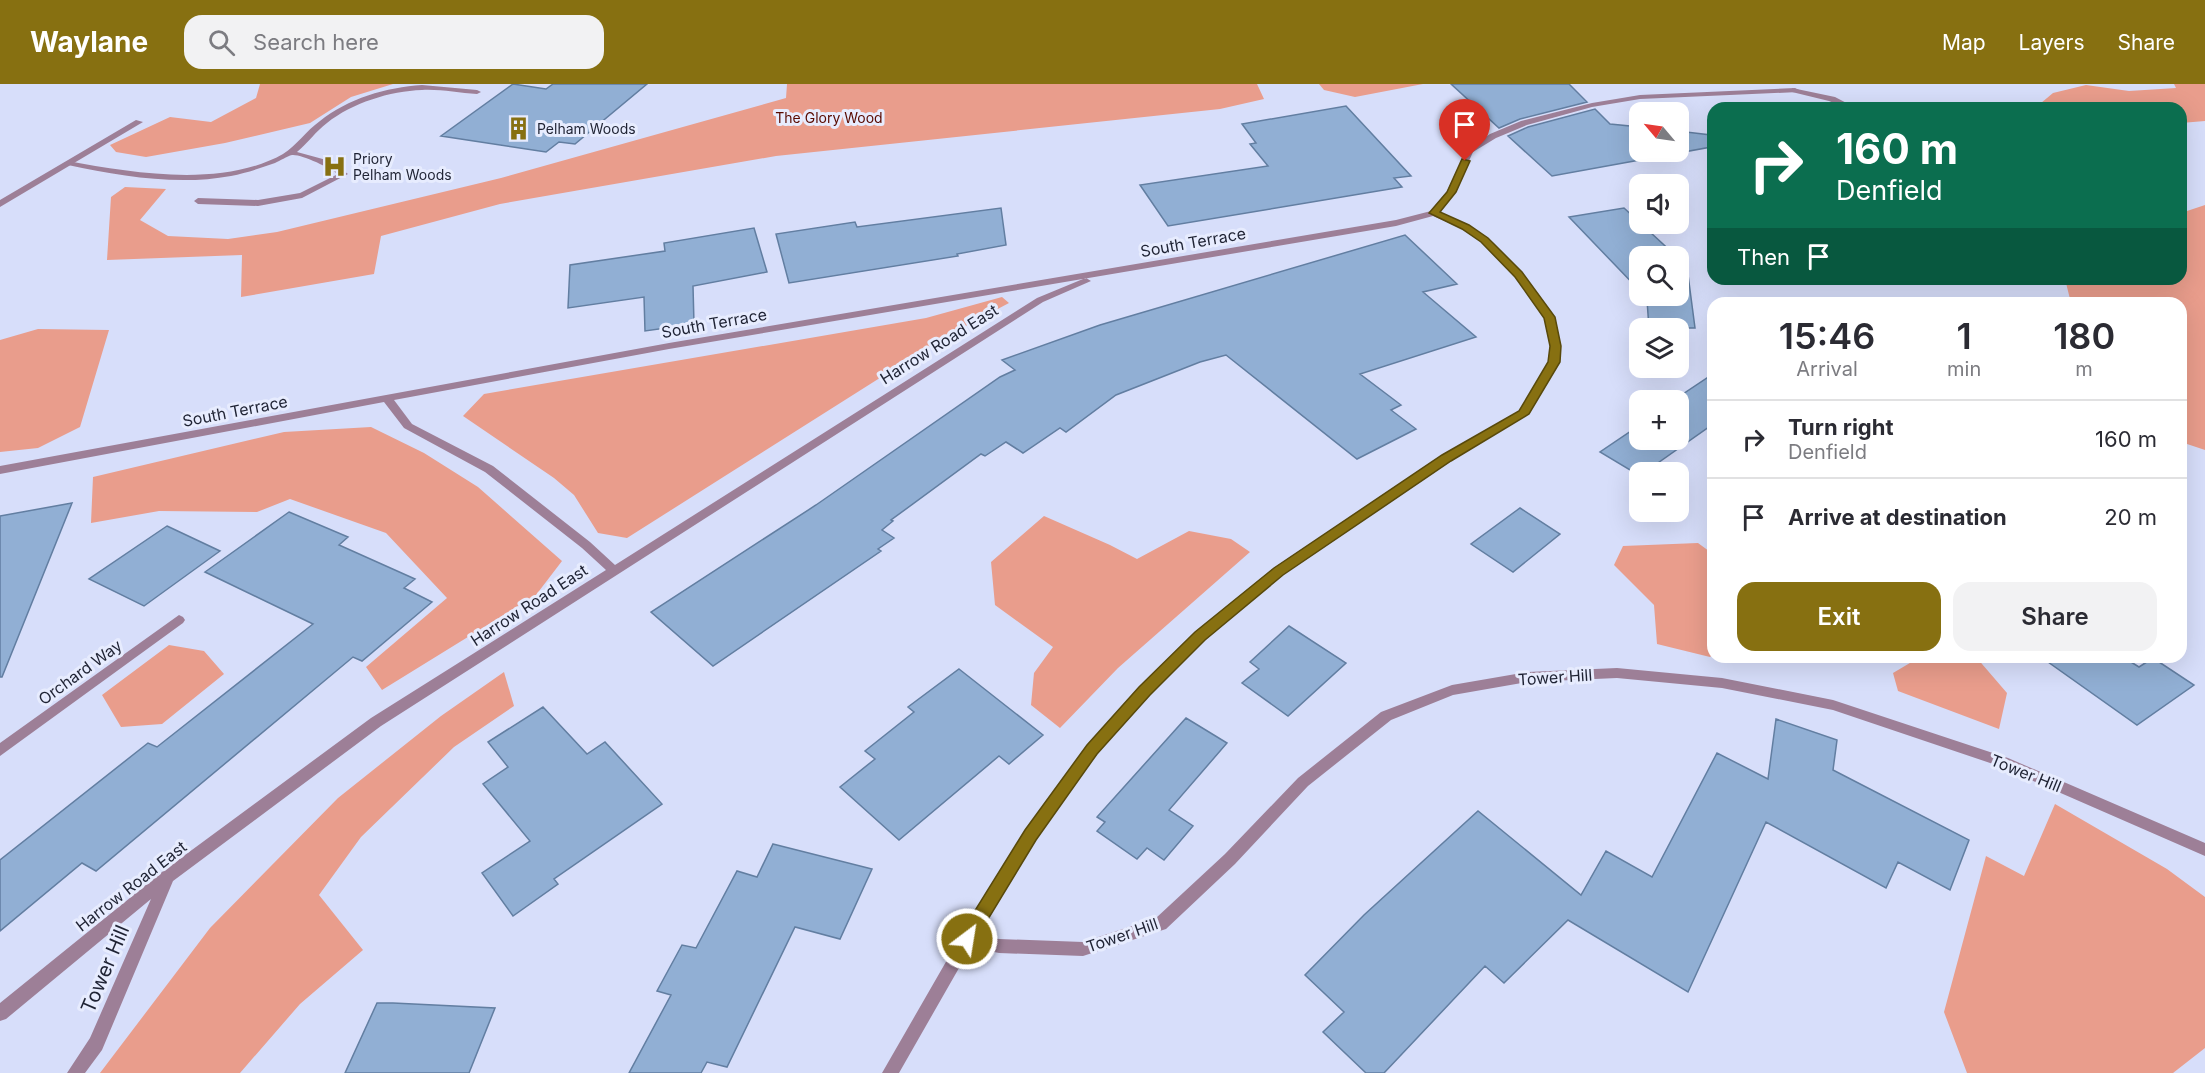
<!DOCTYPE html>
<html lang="en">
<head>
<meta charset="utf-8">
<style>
  body { margin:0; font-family:Inter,sans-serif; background:#f2f2f3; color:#2b2b33; height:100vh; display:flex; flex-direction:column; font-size:22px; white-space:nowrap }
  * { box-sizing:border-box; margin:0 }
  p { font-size:20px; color:#7c7c81 }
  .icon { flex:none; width:33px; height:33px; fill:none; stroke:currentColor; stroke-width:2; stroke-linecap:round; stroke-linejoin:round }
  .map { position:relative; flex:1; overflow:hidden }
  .drawer { position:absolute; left:1707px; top:213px; width:480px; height:366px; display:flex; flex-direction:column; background:#fff; border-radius:18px; box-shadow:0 6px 24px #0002 }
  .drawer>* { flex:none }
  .guide { position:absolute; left:1707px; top:18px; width:480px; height:183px; border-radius:18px; box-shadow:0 6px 24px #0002; background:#0b6e4f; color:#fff; overflow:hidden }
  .needle { width:39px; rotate:299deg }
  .buttons { position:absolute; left:1629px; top:18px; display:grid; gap:12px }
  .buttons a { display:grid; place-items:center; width:60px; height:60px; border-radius:12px; background:#fff; box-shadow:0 6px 24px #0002; font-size:30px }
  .pin { position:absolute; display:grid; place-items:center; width:51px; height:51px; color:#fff; margin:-62px -26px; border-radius:50% 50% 50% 0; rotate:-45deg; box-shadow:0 0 6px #0007 }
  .pin .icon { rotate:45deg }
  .me { position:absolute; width:66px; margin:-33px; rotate:31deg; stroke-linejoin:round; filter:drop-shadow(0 0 4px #0008) }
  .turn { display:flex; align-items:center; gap:21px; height:126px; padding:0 30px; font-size:27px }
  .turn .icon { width:78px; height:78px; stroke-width:2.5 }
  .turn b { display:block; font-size:42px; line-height:51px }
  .then { display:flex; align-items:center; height:57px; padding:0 30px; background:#0003; gap:12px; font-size:22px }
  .eta { display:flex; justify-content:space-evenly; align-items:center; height:102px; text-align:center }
  .eta b { font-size:36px; font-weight:600; line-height:42px }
  .cta { display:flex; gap:12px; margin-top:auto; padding:12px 30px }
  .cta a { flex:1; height:69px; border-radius:18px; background:#877011; color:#fff; font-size:24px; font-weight:600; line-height:69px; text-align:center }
  .cta a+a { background:#f2f2f3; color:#2b2b33 }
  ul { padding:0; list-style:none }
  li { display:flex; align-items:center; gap:18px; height:78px; padding:0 30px; border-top:2px solid #e1e1e2 }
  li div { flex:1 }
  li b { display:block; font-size:22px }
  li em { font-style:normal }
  header { display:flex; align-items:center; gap:36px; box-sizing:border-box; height:84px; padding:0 30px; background:#877011; color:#fff }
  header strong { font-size:28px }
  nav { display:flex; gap:33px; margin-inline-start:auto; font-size:21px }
  .search { width:420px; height:54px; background:#f2f2f3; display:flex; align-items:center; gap:15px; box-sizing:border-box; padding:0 21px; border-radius:18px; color:#7c7c81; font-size:22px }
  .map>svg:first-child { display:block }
  .green { fill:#e99d8c }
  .building { fill:#91afd4; stroke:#627ea1; stroke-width:1.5 }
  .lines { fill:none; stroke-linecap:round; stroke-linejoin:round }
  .lane { fill:#9d7f97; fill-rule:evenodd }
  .street { fill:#9d7f97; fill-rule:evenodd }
  .route { fill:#877011; stroke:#58490b; stroke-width:1.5 }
  .labels { text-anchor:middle; stroke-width:6; stroke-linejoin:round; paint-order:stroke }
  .far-park-label { font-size:14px; fill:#590a00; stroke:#e7ecfe }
  .far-poi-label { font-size:14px; fill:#1f2334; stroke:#e7ecfe; text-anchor:start }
  .street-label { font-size:16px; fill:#1f2334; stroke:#e7ecfe }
  .near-street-label { font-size:20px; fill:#1f2334; stroke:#e7ecfe }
</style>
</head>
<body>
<header>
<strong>Waylane</strong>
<div class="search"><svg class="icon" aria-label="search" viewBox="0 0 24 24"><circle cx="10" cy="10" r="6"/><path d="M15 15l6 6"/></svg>Search here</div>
<nav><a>Map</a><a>Layers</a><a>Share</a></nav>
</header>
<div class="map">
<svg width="2205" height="989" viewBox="0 0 2205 989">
  <rect width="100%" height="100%" fill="#d7defa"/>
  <!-- green -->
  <path class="green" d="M260,0h133l-42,13 -41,26 -85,20 -79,14 -30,-5 -6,-7 60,-28 41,5 45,-24z
    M787,0h470l7,15 -44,10 -444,47 -276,48 -119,32 -7,38 -133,23 1,-42 -135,5 4,-63 14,-10 41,2 -26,31 28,16 60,3 49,-7 224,-54 285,-80z
    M1319,0h104l-68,13 -31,-7z
    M2174,0h31v37l-24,2v-15h-146l18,-15 33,-8 43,6 47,-3z
    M2205,121v245l-24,-8v-139h-110l-6,-24h116v-66z
    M1002,213l7,6 -66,35 -316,200 -29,-5 -24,-38 -20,-17 -91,-62 21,-22 442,-76z
    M38,245l71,1 -29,97 -42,21 -38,4v-112z
    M371,343l53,26 54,34 84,74 -26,34 -154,95 -16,-23 81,-69 -61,-65 -96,-34 -33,13 -98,-1 -68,12 2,-46 191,-45z
    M1044,432l66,29 27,14 52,-28 42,8 19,13 -132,116 -58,60 -29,-23 3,-32 19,-26 -58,-42 -4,-43z
    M1698,459l15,11v100l-3,3 -53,-13 -3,-39 -40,-40 9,-19z
    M169,561l35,6 20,23 -62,50 -41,3 -19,-32z
    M1920,573h56l31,36 -8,36 -101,-38 -5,-18z
    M504,588l10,34 -60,41 -93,90 -42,58 44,55 -63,54 -60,69h-140l110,-145 128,-130 103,-82z
    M2055,720l112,65 38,28v151l-32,25h-206l-23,-61 42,-156 38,20z"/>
  <!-- building -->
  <path class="building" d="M513,0l33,5 7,-5h94l-72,60 -16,-2 -13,10 -105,-16z
    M1451,0h118l18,18 -67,17 -21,9z
    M1346,22l65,70 -17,2 8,9 -234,39 -28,-41 128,-19 -18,-22 6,-1 -14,-19z
    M1595,25l15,15 30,3v25h38v-21l33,4v12l-159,29 -44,-40 20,-9z
    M1001,124l5,37 -49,9 1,2 -169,27 -13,-49 79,-12 2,5z
    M1624,124l52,48h-36v35l-71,-74z
    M754,144l13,44 -74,14 1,38 -49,7 -1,-34 -76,11 2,-43 95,-14 -1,-8z
    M1405,151l52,49 -34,8 53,45 -116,37 41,31 -10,5 25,19 -59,30 -131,-104 -26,7 -84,33 -50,37 -6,-4 -37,25 -17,-11 -21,14 -4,-2 -90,66 2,1 -11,9 12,8 -16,11 3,2 -168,115 -62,-54 165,-107 184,-128 15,-7 -13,-10 98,-35z
    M1678,175l9,8 8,61h-46l-2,-28 -4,-4h35z
    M1713,290v50l-68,48h-5v4l-40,-24 40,-27v15h38v-40h-4z
    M72,419l-70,174h-2v-161z
    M1520,424l40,26 -47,38 -42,-28z
    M289,428l59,25 -9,8 76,34 -11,9 28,14 -70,59 -9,-4 -257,214 -14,-8 -82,68v-71l148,-117 9,4 156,-123 -108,-52z
    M167,442l53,25 -76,55 -55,-27z
    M1289,542l57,37 -58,53 -46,-33 17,-14 -9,-7z
    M2041,573h82l16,10 14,-9 41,27 -57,40z
    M959,585l84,66 -34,29 -10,-8 -100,84 -59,-53 35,-28 -10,-8 49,-39 -6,-5z
    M543,623l44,47 18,-12 57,62 -108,75 4,5 -45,32 -31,-43 48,-32 -47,-57 25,-17 -20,-25z
    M1186,634l41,25 -58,67 24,16 -29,34 -17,-12 -10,11 -40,-28 8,-9 -8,-5z
    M1776,635l61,21 -4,30 136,70 -19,50 -52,-28 -12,26 -120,-66 -78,170 -120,-72 -64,63 -19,-17 -101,107h-18l-43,-41 21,-20 -39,-37 59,-60 114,-104 103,84 25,-44 46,26 65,-124 51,26z
    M773,760l99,25 -32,70 -45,-12 -68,140 -20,-5 -6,11h-72l42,-78 -14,-4 25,-46 14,3 41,-77 20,6z
    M377,919h16l102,5 -26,65h-124z"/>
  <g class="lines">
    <!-- lane -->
    <path class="lane" d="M422,1l55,5 4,2 -4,2c-18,-1 -37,-5 -55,-4 -32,1 -70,13 -95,33 -11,8 -19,20 -30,29l33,9 18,13 -46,24 -44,8 -60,-2 -4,-3 4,-3 60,2 42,-7 38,-19c-8,-6 -36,-20 -46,-19 -5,1 -12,6 -17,8 -14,5 -29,10 -44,13 -54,10 -110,0 -163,-11l-4,-2 4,-2c64,12 155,27 215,-7 14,-9 23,-23 37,-33 27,-22 67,-34 102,-36z
      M1792,4l43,9 21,11h-10l-17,-7 -37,-9z"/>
    <!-- street -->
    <path class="street" d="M1795,4l4,2 -1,2 -158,7 -48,8 -65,18 -31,13 -23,14 -18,40 -16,20 30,13 18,13 34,34 33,45 6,30 -1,15 -31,52 -78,47 -168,113 -78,65 -54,56 -53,59 -62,85 -57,95 21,5 84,3 73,-24 69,-64 73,-76 83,-66 71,-27 76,-13 89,-4 105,10 111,22 175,58 197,85v13l-206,-90 -166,-56 -111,-22 -105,-10 -89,4 -75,13 -62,25 -83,66 -73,78 -69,65 -83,27 -84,-3 -28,-6 -72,126h-17l80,-139 63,-103 62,-85 53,-59 56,-54 78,-65 168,-113 77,-43 30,-50 1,-15 -6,-30 -29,-41 -34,-34 -18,-13 -30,-13 -37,10 -727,123 -275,51 18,24 81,42 97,76 25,23 422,-267 46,-19 3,-1 5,3 -48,21 -662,424 -208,155 -71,169 -17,23h-18l23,-35 61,-139 -145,120 -6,2v-18l162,-131 209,-154 235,-148 -24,-22 -97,-76 -81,-44 -20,-26 -384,72v-8l669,-123 727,-123 35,-9 16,-20 20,-42 23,-15 31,-13 71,-18 48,-8z
      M136,36l7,2 -143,85v-7z
      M179,531l4,2 2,3 -2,3 -183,133v-13z"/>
  </g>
  <!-- route -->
  <path class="route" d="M1462,75l8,2 -14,31 -16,20 29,13 19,13 34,34 33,45 6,29 -1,16 -31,52 -78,47 -168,114 -78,65 -55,55 -53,59 -61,86 -63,104 -6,3 -6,-3 -3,-5 3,-6 64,-103 62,-85 52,-58 56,-55 79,-64 168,-113 77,-44 29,-49 2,-16 -6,-28 -29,-41 -34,-35 -19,-13 -33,-16 18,-21z"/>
  <!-- icons -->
  <defs>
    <symbol id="building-bare" viewBox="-9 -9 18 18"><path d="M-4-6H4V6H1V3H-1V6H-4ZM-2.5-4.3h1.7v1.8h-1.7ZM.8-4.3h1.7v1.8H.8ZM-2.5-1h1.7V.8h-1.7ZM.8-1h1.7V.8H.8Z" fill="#877011" stroke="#e7ecfe" stroke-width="2.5" paint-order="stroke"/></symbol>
    <symbol id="hospital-bare" viewBox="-9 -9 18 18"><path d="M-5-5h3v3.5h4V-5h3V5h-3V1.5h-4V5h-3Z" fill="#877011" stroke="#e7ecfe" stroke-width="2.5" paint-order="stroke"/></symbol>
  </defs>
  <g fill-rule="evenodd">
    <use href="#building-bare" x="502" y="28" width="33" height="33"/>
    <use href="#hospital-bare" x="318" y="66" width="33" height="33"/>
  </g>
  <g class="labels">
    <!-- far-park labels -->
    <g class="far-park-label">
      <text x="829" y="39">The Glory Wood</text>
    </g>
    <!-- far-poi labels -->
    <g class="far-poi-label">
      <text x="537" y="50">Pelham Woods</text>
      <text x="353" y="80">Priory<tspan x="353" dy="16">Pelham Woods</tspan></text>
    </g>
    <!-- street labels -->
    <g class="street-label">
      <text transform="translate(1193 158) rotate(-10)" y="6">South Terrace</text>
      <text transform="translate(714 239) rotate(-10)" y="6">South Terrace</text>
      <text transform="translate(939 260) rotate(-32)" y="6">Harrow Road East</text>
      <text transform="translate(235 327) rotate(-11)" y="6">South Terrace</text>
      <text transform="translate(529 521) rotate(-33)" y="6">Harrow Road East</text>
      <text transform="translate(80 588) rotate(-36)" y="6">Orchard Way</text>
      <text transform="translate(1555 593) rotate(-4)" y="6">Tower Hill</text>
      <text transform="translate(2026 689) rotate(22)" y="6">Tower Hill</text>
      <text transform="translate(131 802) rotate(-38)" y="6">Harrow Road East</text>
      <text transform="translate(1122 851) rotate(-19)" y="6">Tower Hill</text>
    </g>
    <!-- near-street labels -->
    <g class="near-street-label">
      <text transform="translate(105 885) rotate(-67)" y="7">Tower Hill</text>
    </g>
  </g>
</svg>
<div class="buttons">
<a><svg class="needle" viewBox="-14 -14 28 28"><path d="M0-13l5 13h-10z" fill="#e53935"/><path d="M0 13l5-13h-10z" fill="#7c7c81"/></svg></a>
<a><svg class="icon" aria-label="sound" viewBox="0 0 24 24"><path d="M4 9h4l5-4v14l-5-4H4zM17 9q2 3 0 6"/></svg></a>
<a><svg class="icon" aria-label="search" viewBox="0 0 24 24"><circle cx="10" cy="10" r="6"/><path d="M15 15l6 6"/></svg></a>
<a><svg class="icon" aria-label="layers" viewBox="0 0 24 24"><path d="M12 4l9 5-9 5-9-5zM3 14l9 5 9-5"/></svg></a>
<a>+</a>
<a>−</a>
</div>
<div class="pin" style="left:1465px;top:77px;background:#d93025"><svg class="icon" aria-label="arrive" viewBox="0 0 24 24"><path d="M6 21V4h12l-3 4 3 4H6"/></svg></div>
<svg class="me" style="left:967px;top:855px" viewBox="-20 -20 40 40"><circle r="17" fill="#877011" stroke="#fff" stroke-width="3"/><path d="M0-11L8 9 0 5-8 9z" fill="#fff"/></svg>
<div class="guide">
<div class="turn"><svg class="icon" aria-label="right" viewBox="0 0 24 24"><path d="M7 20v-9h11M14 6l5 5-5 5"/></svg><div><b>160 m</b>Denfield</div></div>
<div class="then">Then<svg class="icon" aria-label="arrive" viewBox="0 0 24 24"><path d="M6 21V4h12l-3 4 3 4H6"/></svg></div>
</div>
<section class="drawer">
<div class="eta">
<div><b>15:46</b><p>Arrival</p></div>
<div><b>1</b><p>min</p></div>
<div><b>180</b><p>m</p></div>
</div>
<ul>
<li><svg class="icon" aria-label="right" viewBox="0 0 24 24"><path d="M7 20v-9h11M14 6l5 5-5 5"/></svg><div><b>Turn right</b><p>Denfield</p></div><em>160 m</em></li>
<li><svg class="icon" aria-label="arrive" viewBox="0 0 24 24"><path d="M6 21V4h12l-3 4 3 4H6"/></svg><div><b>Arrive at destination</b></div><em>20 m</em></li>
</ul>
<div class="cta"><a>Exit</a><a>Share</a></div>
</section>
</div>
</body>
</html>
